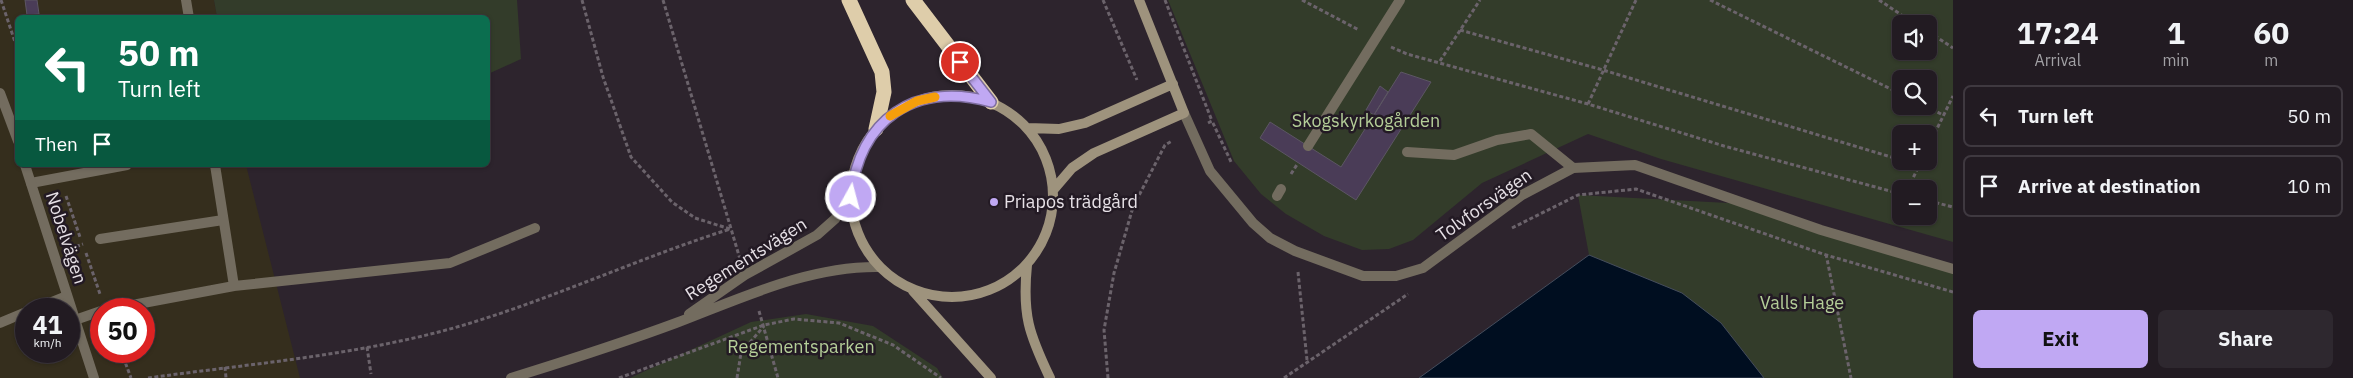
<!DOCTYPE html>
<html lang="en">
<head>
<meta charset="utf-8">
<style>
  body { margin:0; font-family:"IBM Plex Sans",sans-serif; background:#2e282f; color:#f1f3f6; height:100vh; display:flex; flex-direction:column; font-size:19px; white-space:nowrap }
  * { box-sizing:border-box; margin:0 }
  p { font-size:16px; color:#a2a1a5 }
  .icon { flex:none; width:28px; height:28px; fill:none; stroke:currentColor; stroke-width:2; stroke-linecap:round; stroke-linejoin:round }
  .map { position:relative; flex:1; overflow:hidden }
  .sheet { display:flex; flex-direction:column; background:#221b22; width:400px }
  .sheet>* { flex:none }
  .hud { position:absolute; left:15px; top:15px; width:475px; height:152px; border-radius:8px; box-shadow:0 1px 4px #0004,0 0 0 1px #3f3940; background:#0b6e4f; color:#fff; overflow:hidden }
  .tools { position:absolute; left:1892px; top:15px; display:grid; gap:10px }
  .tools a { display:grid; place-items:center; width:45px; height:45px; border-radius:8px; background:#221b22; box-shadow:0 1px 4px #0004,0 0 0 1px #3f3940; font-size:25px }
  .speed { position:absolute; left:15px; top:298px; display:flex; gap:10px; font-size:25px; font-weight:700; text-align:center }
  .speed>* { display:grid; place-content:center; width:65px; height:65px; border-radius:50%; background:#221b22; box-shadow:0 1px 4px #0004,0 0 0 1px #3f3940; line-height:1 }
  .speed small { font-size:12px; font-weight:400 }
  .speed .limit { border:8px solid #d22; background:#fff; color:#111 }
  .pin { position:absolute; display:grid; place-items:center; width:42px; height:42px; color:#fff; margin:-21px; border:2px solid #fff; border-radius:50%; box-shadow:0 1px 5px #0007 }
  .me { position:absolute; width:55px; margin:-28px; rotate:7deg; stroke-linejoin:round; filter:drop-shadow(0 0 4px #0008) }
  .turn { display:flex; align-items:center; gap:18px; height:105px; padding:0 20px; font-size:22px }
  .turn .icon { width:65px; height:65px; stroke-width:2.5 }
  .turn b { display:block; font-size:35px; line-height:42px }
  .then { display:flex; align-items:center; height:48px; padding:0 20px; background:#0003; gap:10px; font-size:19px }
  .eta { display:flex; justify-content:space-evenly; align-items:center; height:85px; text-align:center }
  .eta b { font-size:30px; font-weight:700; line-height:35px }
  .action { display:flex; gap:10px; margin-top:auto; padding:10px 20px }
  .action a { flex:1; height:58px; border-radius:8px; background:#c0a8f3; color:#111; font-size:20px; font-weight:700; line-height:58px; text-align:center }
  .action a+a { background:#2e282f; color:#f1f3f6 }
  ul { padding:0; list-style:none }
  li { display:flex; align-items:center; gap:15px; height:62px; margin:0 10px 8px; padding:0 10px; border:2px solid #3f3940; border-radius:8px }
  li div { flex:1 }
  li b { display:block; font-size:19px }
  li em { font-style:normal }
  main { display:flex; flex:1; min-height:0 }
  .map>svg:first-child { display:block }
  .commercial { fill:#352e1d; fill-rule:evenodd }
  .green { fill:#333c2a; fill-rule:evenodd }
  .water { fill:#000e20; stroke:#454d5c }
  .building { fill:#4a3c57; stroke:#5c5663 }
  .lines { fill:none; stroke-linecap:round; stroke-linejoin:round }
  .path { stroke:#6b636b; stroke-width:3; stroke-dasharray:4 2.5; stroke-linecap:butt }
  .service { stroke:#736c5f; stroke-width:10 }
  .minor { stroke:#736c5f; stroke-width:10 }
  .tertiary { stroke:#736c5f; stroke-width:10 }
  .secondary { stroke:#9e937d; stroke-width:10 }
  .motorway { stroke:#decdaa; stroke-width:15 }
  .route-casing { stroke:#7d6d9e; stroke-width:12 }
  .route { stroke:#c0a8f3; stroke-width:9 }
  .slow { stroke:#f59e0b; stroke-width:9 }
  .poi-dot { fill:#c0a8f3; stroke:#231a24; stroke-width:2 }
  .labels { text-anchor:middle; stroke-width:5; stroke-linejoin:round; paint-order:stroke }
  .park-label { font-size:18px; fill:#b4ce98; stroke:#231a24 }
  .poi-label { font-size:18px; fill:#e7e1e7; stroke:#231a24; text-anchor:start }
  .street-label { font-size:18px; fill:#e7e1e7; stroke:#231a24 }
</style>
</head>
<body>
<main>
<div class="map">
<svg width="1953" height="378" viewBox="0 0 1953 378">
  <rect width="100%" height="100%" fill="#2d242d"/>
  <!-- commercial -->
  <path class="commercial" d="M0,0h214l3,17 -199,1v147h228l54,213h-300zM26,309h43v42h-43zM101,309h43v42h-43z"/>
  <!-- green -->
  <path class="green" d="M214,0h303l4,59 -33,15v-56l-271,-1z
    M1168,0h785v242l-292,-83 -73,-25 -106,49 -69,57 -24,9 -27,1 -38,-14 -38,-22 -25,-20 -27,-33zM1901,24h28v27h-28zM1901,79h28v27h-28zM1901,134h28v27h-28zM1901,189h28v27h-28z
    M1578,195l169,9 206,65v109h-189l-43,-55 -132,-68z
    M806,314l67,12 64,42 6,10h-313l121,-56z"/>
  <!-- water -->
  <path class="water" d="M1589,255l93,38 39,30 43,55h-345z"/>
  <!-- building -->
  <path class="building" d="M25,0h12l2,14 -12,1z
    M1401,72l30,10 -75,118 -96,-62 10,-16 71,45z
    M1380,86l8,6 -14,23 -8,-5z"/>
  <g class="lines">
    <!-- path -->
    <path class="path" d="M1,0l17,51
      M582,0l21,77 28,80 41,45 23,16 35,11
      M663,0l77,259
      M1103,0l34,80
      M1165,0l47,121
      M1302,0l57,30
      M1710,0l191,94
      M1879,0l36,24
      M1460,30l143,40 298,90
      M1929,32l24,16
      M1391,47l16,7 181,50 136,42 177,48
      M1440,61l40,-61
      M1588,104l48,-104
      M1926,106l17,9
      M1208,123l4,-2 20,43
      M1929,145l24,-49
      M1905,161l14,4
      M1291,174l7,-11
      M1908,189l13,-28
      M66,196l14,41
      M1929,201l24,6
      M1512,228l66,-33 58,-6 190,66 127,37
      M70,249l13,-5
      M86,253l14,41
      M1826,254l25,124
      M1298,272l9,88
      M759,311l19,67
      M367,347l4,27
      M121,351l10,27
      M225,367l1,11
      M148,378c108,-15 225,-24 329,-57 86,-27 168,-65 253,-92
      M619,378l145,-53 30,-6 45,4 54,22 48,33
      M737,378l4,-25 23,-27
      M1108,378l-4,-48 10,-57 19,-66 32,-62 7,-4
      M1284,378l124,-84"/>
    <!-- service -->
    <path class="service" d="M186,0l3,18
      M1308,146l92,-146
      M1407,152l47,3 43,-15 34,-6 42,34
      M31,183l96,-18
      M1277,196l4,-7
      M100,239l123,-19
      M234,286l216,-23 85,-35
      M35,309l32,-13
      M111,309l123,-23 -19,-121
      M75,320l26,-9
      M0,323l26,-11"/>
    <!-- minor -->
    <path class="minor" d="M0,93l18,48
      M25,165l69,213"/>
    <!-- tertiary -->
    <path class="tertiary" d="M1184,113l26,58 43,52 17,15 25,13 68,25h33l27,-8 99,-73 51,-27 62,-3 186,65 132,39
      M689,314l56,-39 72,-40 18,-16 16,-22
      M511,378c55,-17 111,-35 165,-55 66,-25 132,-57 203,-56"/>
    <!-- secondary -->
    <path class="secondary" d="M851 196a101 101 0 1 1 202 0a101 101 0 1 1-202 0Z
      M1028,128l31,1 26,-6 88,-39
      M1054,189l18,-21 22,-15 90,-40 -45,-113
      M1027,265c-5,50 2,69 23,113
      M913,291l78,87"/>
    <!-- motorway -->
    <path class="motorway" d="M849,0l33,72 2,20 -8,37
      M913,0l78,102"/>
  </g>
  <g class="lines">
    <defs>
      <path id="route" d="M851,197c8,-78 64,-116 140,-95l-31,-40"/>
    </defs>
    <!-- route casing -->
    <use href="#route" class="route-casing"/>
    <!-- route -->
    <use href="#route" class="route"/>
    <!-- slow -->
    <path class="slow" d="M890,116l27,-15 18,-4"/>
  </g>
  <!-- markers -->
  <circle class="poi-dot" cx="994" cy="202" r="5"/>
  <g class="labels">
    <!-- park labels -->
    <g class="park-label">
      <text x="1366" y="127">Skogskyrkogården</text>
      <text x="1802" y="309">Valls Hage</text>
      <text x="801" y="353">Regementsparken</text>
    </g>
    <!-- poi labels -->
    <g class="poi-label">
      <text x="1004" y="208">Priapos trädgård</text>
    </g>
    <!-- street labels -->
    <g class="street-label">
      <text transform="translate(1484 205) rotate(-35)" y="6">Tolvforsvägen</text>
      <text transform="translate(66 238) rotate(72)" y="6">Nobelvägen</text>
      <text transform="translate(746 259) rotate(-32)" y="6">Regementsvägen</text>
    </g>
  </g>
</svg>
<div class="tools">
<a><svg class="icon" aria-label="sound" viewBox="0 0 24 24"><path d="M4 9h4l5-4v14l-5-4H4zM17 9q2 3 0 6"/></svg></a>
<a><svg class="icon" aria-label="search" viewBox="0 0 24 24"><circle cx="10" cy="10" r="6"/><path d="M15 15l6 6"/></svg></a>
<a>+</a>
<a>−</a>
</div>
<div class="speed"><div>41<small>km/h</small></div><div class="limit">50</div></div>
<div class="pin" style="left:960px;top:62px;background:#d93025"><svg class="icon" aria-label="arrive" viewBox="0 0 24 24"><path d="M6 21V4h12l-3 4 3 4H6"/></svg></div>
<svg class="me" style="left:851px;top:197px" viewBox="-20 -20 40 40"><circle r="17" fill="#c0a8f3" stroke="#fff" stroke-width="3"/><path d="M0-11L8 9 0 5-8 9z" fill="#fff"/></svg>
<div class="hud">
<div class="turn"><svg class="icon" aria-label="left" viewBox="0 0 24 24"><path d="M17 20v-9H6M10 6l-5 5 5 5"/></svg><div><b>50 m</b>Turn left</div></div>
<div class="then">Then<svg class="icon" aria-label="arrive" viewBox="0 0 24 24"><path d="M6 21V4h12l-3 4 3 4H6"/></svg></div>
</div>
</div>
<section class="sheet">
<div class="eta">
<div><b>17:24</b><p>Arrival</p></div>
<div><b>1</b><p>min</p></div>
<div><b>60</b><p>m</p></div>
</div>
<ul>
<li><svg class="icon" aria-label="left" viewBox="0 0 24 24"><path d="M17 20v-9H6M10 6l-5 5 5 5"/></svg><div><b>Turn left</b></div><em>50 m</em></li>
<li><svg class="icon" aria-label="arrive" viewBox="0 0 24 24"><path d="M6 21V4h12l-3 4 3 4H6"/></svg><div><b>Arrive at destination</b></div><em>10 m</em></li>
</ul>
<div class="action"><a>Exit</a><a>Share</a></div>
</section>
</main>
</body>
</html>
